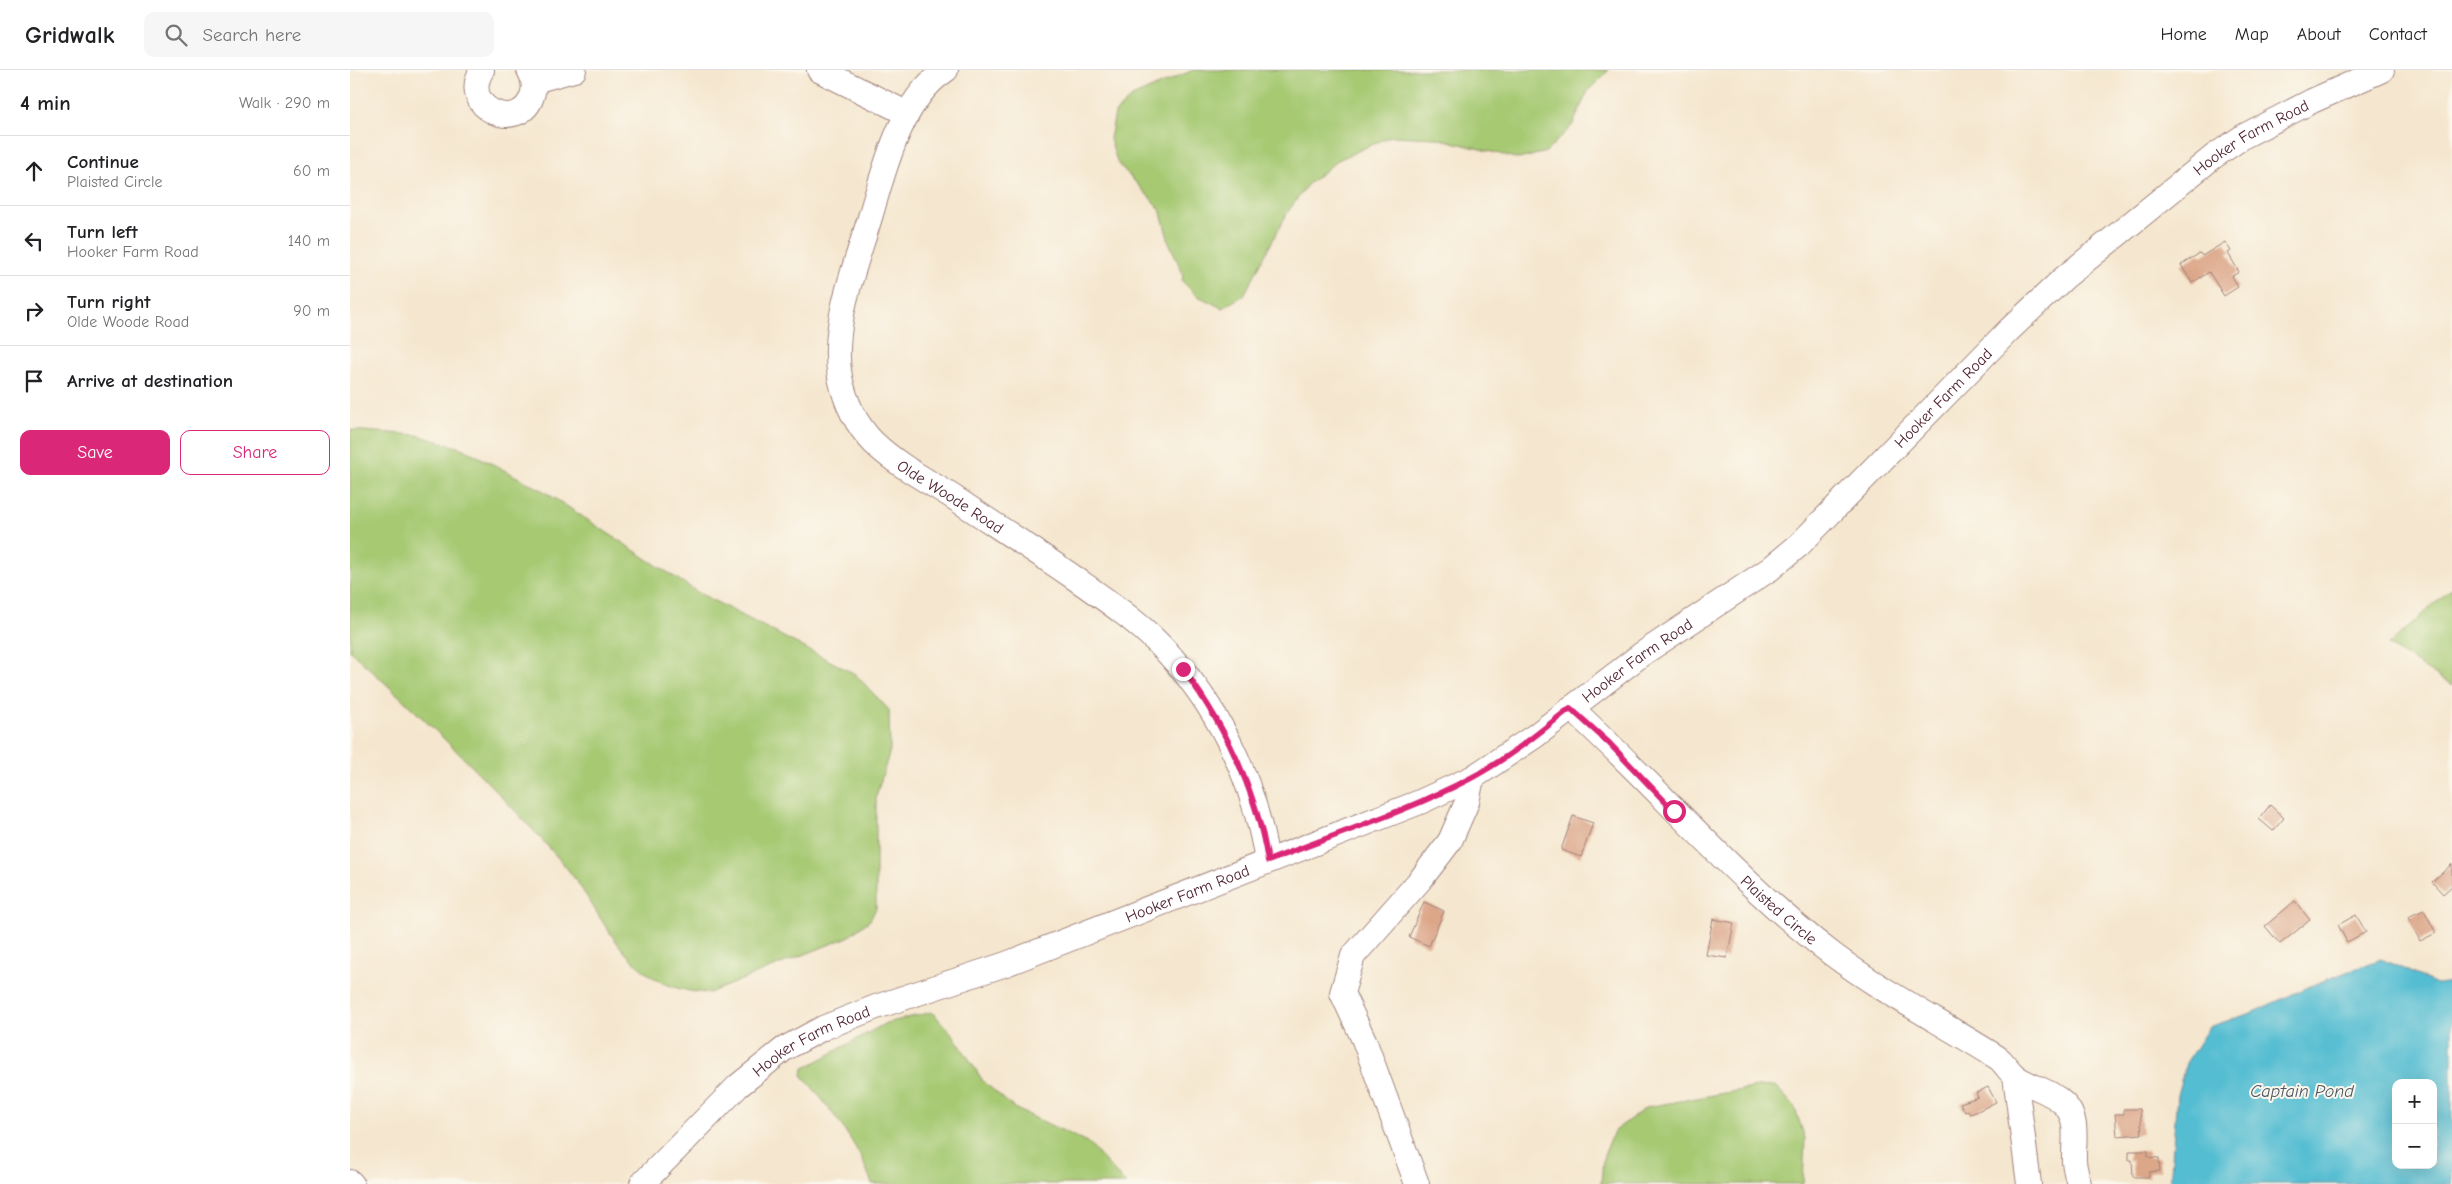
<!DOCTYPE html>
<meta charset="utf-8">
<style>
:root{--surface:#fff;--page:#f6f6f6;--text:#202124;--muted:#757577;--line:#e0e0e0;--accent:#db2777}
body{margin:0;font-family:"Comic Neue",sans-serif;background:var(--page);color:var(--text)}
.controls{position:absolute;right:15px;bottom:15px;display:grid;overflow:hidden;border-radius:10px;box-shadow:0 5px 20px #0002}
.controls button{width:45px;height:45px;display:grid;place-items:center;padding:0;border:0;border-bottom:1px solid var(--line);background:var(--surface);color:var(--text);font:25px sans-serif}
.stop{position:absolute;width:15px;height:15px;margin:-11px;border:4px solid #db2777;border-radius:50%;background:#fff}
.stop.end{background:#db2777;border-color:#fff;box-shadow:0 1px 5px #0008}
.list{margin:0;padding:0;list-style:none}
h2{display:flex;justify-content:space-between;align-items:center;height:65px;margin:0;padding:0 20px;font-size:21px}
h2 small{font-size:16px;font-weight:400;color:var(--muted)}
.list li{display:grid;grid-template-columns:32px 1fr auto;gap:15px;align-items:center;box-sizing:border-box;height:70px;padding:0 20px;border-top:1px solid var(--line)}
.list b{display:block;font-size:19px;white-space:nowrap}
.list p{margin:0;font-size:16px;white-space:nowrap;color:var(--muted)}
.list em{font-size:16px;font-style:normal;color:var(--muted)}
.actions{display:flex;gap:10px;padding:15px 20px}
.actions a{flex:1;padding:11px 0;border:1px solid var(--accent);border-radius:10px;text-align:center;font-size:18px;color:var(--accent)}
.actions .main{background:var(--accent);color:#fff}
.icon{flex:none;width:28px;height:28px;fill:none;stroke:currentColor;stroke-width:2;stroke-linecap:round;stroke-linejoin:round}
.map{position:relative;flex:none;width:2102px;height:1114px;overflow:hidden}
header{display:flex;align-items:center;gap:30px;box-sizing:border-box;height:70px;padding:0 25px;background:var(--surface);border-bottom:1px solid var(--line)}
header strong{font-size:24px}
nav{display:flex;gap:28px;margin-inline-start:auto;font-size:18px}
.search{width:350px;height:45px;background:var(--page);display:flex;align-items:center;gap:12px;box-sizing:border-box;padding:0 18px;border-radius:10px;color:var(--muted);font-size:19px}
main{display:flex}
aside{flex:1;background:var(--surface)}
.map>svg:first-child{display:block}
.green{fill:#a6c972;stroke:#78744e}
.water{fill:#55bdd2;stroke:#506e7e;fill-rule:evenodd}
.building{fill:#dca688}
.lines{fill:none;stroke-linecap:round;stroke-linejoin:round}
.minor-casing{stroke:#a0837d;stroke-width:26}
.minor{stroke:#fff;stroke-width:24}
.route{stroke:#db2777;stroke-width:6}
.labels{text-anchor:middle;stroke-width:4;stroke-linejoin:round;paint-order:stroke}
.street-label{font-size:16px;fill:#4a1f2b;stroke:#fbf7ec}
.water-label{font-size:18px;font-style:italic;fill:#4e5665;stroke:#fbf7ec}
</style>
<header>
<strong>Gridwalk</strong>
<div class="search"><svg class="icon" aria-label="search" viewBox="0 0 24 24"><circle cx="10" cy="10" r="6"/><path d="M15 15l6 6"/></svg>Search here</div>
<nav><a>Home</a><a>Map</a><a>About</a><a>Contact</a></nav>
</header>
<main>
<aside>
<h2>4 min<small>Walk · 290 m</small></h2>
<ul class="list">
<li><svg class="icon" aria-label="ahead" viewBox="0 0 24 24"><path d="M12 20V5M6 11l6-6 6 6"/></svg><div><b>Continue</b><p>Plaisted Circle</p></div><em>60 m</em></li>
<li><svg class="icon" aria-label="left" viewBox="0 0 24 24"><path d="M17 20v-9H6M10 6l-5 5 5 5"/></svg><div><b>Turn left</b><p>Hooker Farm Road</p></div><em>140 m</em></li>
<li><svg class="icon" aria-label="right" viewBox="0 0 24 24"><path d="M7 20v-9h11M14 6l5 5-5 5"/></svg><div><b>Turn right</b><p>Olde Woode Road</p></div><em>90 m</em></li>
<li><svg class="icon" aria-label="arrive" viewBox="0 0 24 24"><path d="M6 21V4h12l-3 4 3 4H6"/></svg><div><b>Arrive at destination</b></div></li>
</ul>
<div class="actions"><a class="main">Save</a><a>Share</a></div>
</aside>
<div class="map">
<svg width="2102" height="1114" viewBox="0 0 2102 1114">
<rect width="100%" height="100%" fill="#fbf7ec"/>
<filter id="ink" filterUnits="userSpaceOnUse"><feTurbulence type="fractalNoise" baseFrequency=".02" numOctaves="2"/><feDisplacementMap in="SourceGraphic" scale="10" xChannelSelector="R" yChannelSelector="G"/><feConvolveMatrix kernelMatrix="1 2 1 2 8 2 1 2 1" color-interpolation-filters="sRGB"/></filter>
<filter id="wash" filterUnits="userSpaceOnUse"><feTurbulence type="fractalNoise" baseFrequency=".0096" numOctaves="4" result="noise"/><feDisplacementMap in="SourceGraphic" scale="20" xChannelSelector="R" yChannelSelector="G"/><feGaussianBlur stdDeviation="1.12" result="paint"/><feColorMatrix in="noise" values="0 0 0 0 0 0 0 0 0 0 0 0 0 0 0 0 0 1.4 0 .05"/><feComposite in="paint" operator="in"/></filter>
<g filter="url(#wash)">
<rect width="100%" height="100%" fill="#f5e7cf"/>
<path class="green" d="M843,0H1259L1238,21L1222,56L1196,82L1169,89L1087,68L1041,66L988,90L957,115L937,143L894,225L872,238L846,225L832,211L833,204L819,172L810,139L767,92L760,69L765,43L782,27Z
M0,360L67,365L114,379L192,420L349,523L505,604L539,640L540,680L526,727V838L520,850L498,867L359,923C339,922 319,918 301,906C259,877 243,827 210,790C145,716 73,647 0,581Z
M2102,518V616L2038,575Z
M582,942L604,966L633,1011L664,1038L737,1072L776,1114H522C509,1074 479,1037 452,1005L453,999L536,953Z
M1425,1016L1444,1036L1455,1068L1453,1114H1251L1253,1088L1264,1061L1297,1037L1408,1017Z"/>
<path class="water" d="M2031,889L2087,914L2102,912V1114H1820L1827,1025L1836,993L1859,957L1901,943L1965,914ZM2046,1013H2083V1095H2046Z"/>
<g id="blocks">
<path class="building" d="M1875,172L1881,181L1878,183L1889,202L1882,206L1888,217L1874,226L1859,202L1842,213L1831,195L1850,183L1852,186Z
M1920,735L1934,748L1923,761L1909,749Z
M1223,746L1243,753L1231,787L1211,780Z
M2102,794V816L2093,824L2082,812Z
M1945,831L1960,850L1930,874L1915,856Z
M1074,832L1094,841L1079,876L1059,867Z
M2074,840L2086,863L2070,871L2058,847Z
M2006,845L2016,862L1997,872L1988,855Z
M1363,849L1384,853L1377,888L1356,885Z
M1638,1017L1646,1032L1626,1042L1620,1044L1618,1041L1615,1042L1610,1033L1628,1027L1626,1023Z
M1774,1039H1790L1792,1064L1767,1066L1765,1044H1774Z
M1779,1081H1798V1087L1809,1088L1810,1101L1799,1102V1107H1783L1782,1090H1779Z"/>
</g>
</g>
<g filter="url(#ink)">
<use href="#blocks" fill-opacity="0" stroke="#a0837d" stroke-width="1"/>
<g class="lines">
<defs>
<g id="minor">
<path d="M132,0C108,39 170,64 182,26C185,17 184,8 179,0"/>
<path d="M469,0L556,43"/>
<path id="s1" d="M596,0C552,28 535,96 521,144C507,192 480,256 490,307C495,331 506,355 524,373C547,395 576,410 603,427C645,455 687,482 729,511C756,530 785,550 808,573C867,632 904,709 917,791"/>
<path d="M184,11L224,0"/>
<path id="s2" d="M1221,638C1309,718 1386,811 1482,884C1534,923 1593,953 1648,988C1655,993 1659,1002 1666,1007C1682,1018 1700,1020 1714,1034C1730,1050 1723,1072 1724,1092C1725,1099 1727,1107 1729,1114"/>
<path d="M1665,1006L1679,1114"/>
<path d="M0,1112L2,1114"/>
<path id="s3" d="M292,1114L388,1016L434,979L473,958L526,937L656,894L1070,732L1122,708L1185,666L1292,584L1420,499L1449,475L1658,261L1714,208L1804,135L1863,87L1894,66L1962,31L2032,0"/>
<path d="M1067,1114L1014,970L992,923L1003,886L1071,809L1100,771L1117,732L1122,708"/>
</g>
</defs>
<use href="#minor" class="minor-casing"/>
<use href="#minor" class="minor"/>
</g>
</g>
<g class="lines" filter="url(#ink)">
<path class="route" d="M833,599C876,657 906,719 918,791C986,764 1056,742 1121,708C1157,689 1189,663 1220,638L1259,673L1324,741"/>
</g>
<g class="labels">
<g class="street-label">
<text dy="6" stroke="none"><textPath href="#s3" startOffset="1949">Hooker Farm Road</textPath></text>
<text dy="6" stroke="none"><textPath href="#s3" startOffset="1544">Hooker Farm Road</textPath></text>
<text dy="6" stroke="none"><textPath href="#s1" startOffset="502">Olde Woode Road</textPath></text>
<text dy="6" stroke="none"><textPath href="#s3" startOffset="1139">Hooker Farm Road</textPath></text>
<text dy="6" stroke="none"><textPath href="#s3" startOffset="629">Hooker Farm Road</textPath></text>
<text dy="6" stroke="none"><textPath href="#s2" startOffset="290">Plaisted Circle</textPath></text>
<text dy="6" stroke="none"><textPath href="#s3" startOffset="224">Hooker Farm Road</textPath></text>
</g>
<g class="water-label">
<text x="1952" y="1027">Captain Pond</text>
</g>
</g>
</svg>
<div class="controls">
<button>+</button>
<button>−</button>
</div>
<div class="stop" style="left:1324px;top:741px"></div>
<div class="stop end" style="left:833px;top:599px"></div>
</div>
</main>
